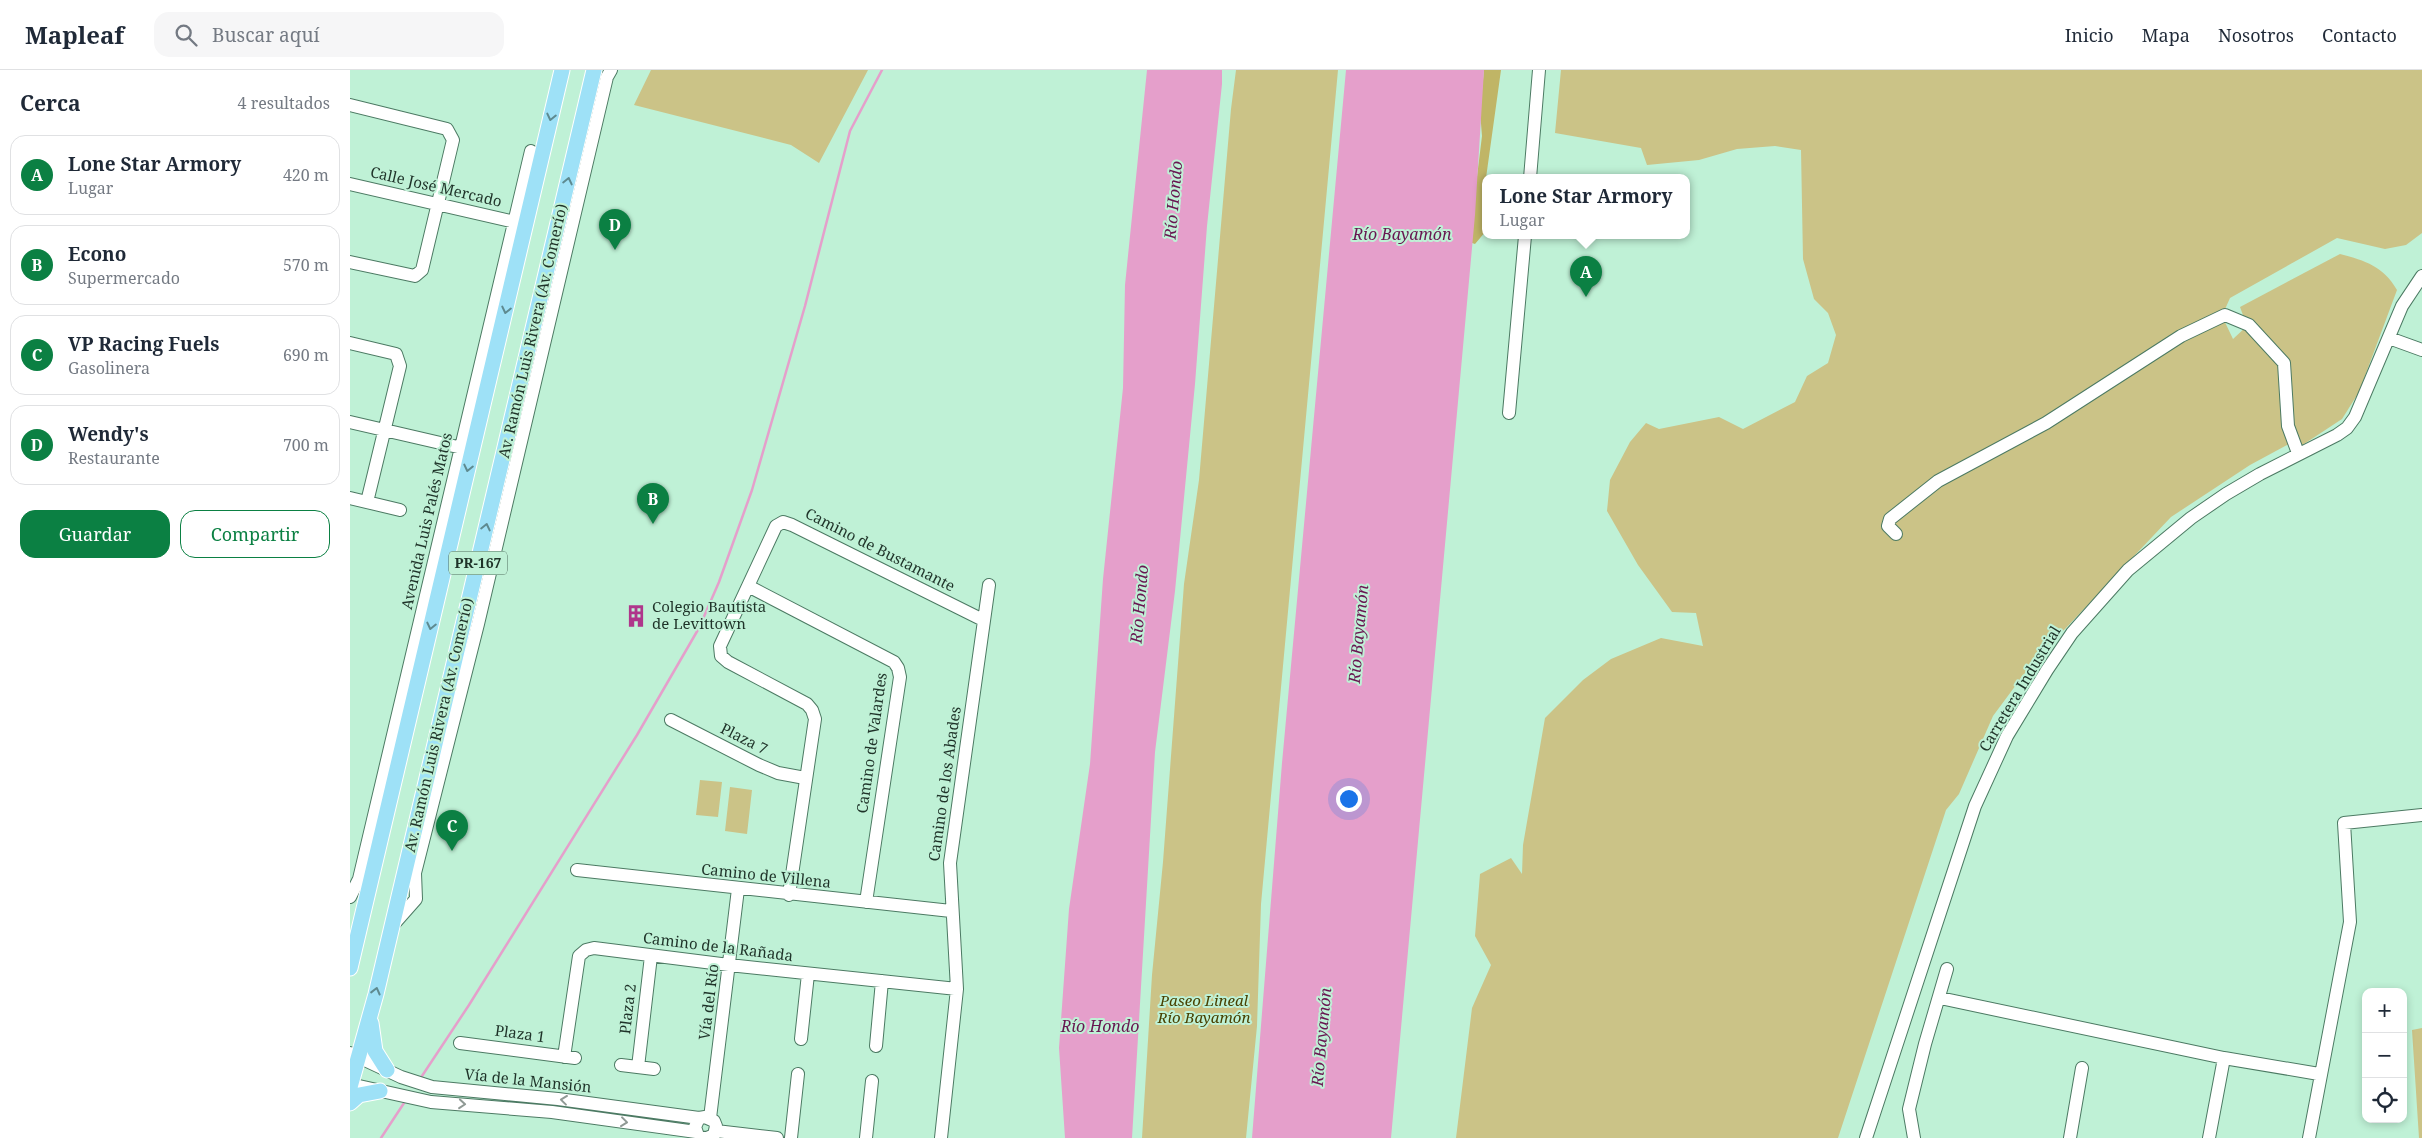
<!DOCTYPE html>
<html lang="es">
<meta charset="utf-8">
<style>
:root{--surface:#fff;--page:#f6f6f7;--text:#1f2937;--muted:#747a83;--line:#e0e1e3;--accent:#0b8043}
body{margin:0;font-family:"Noto Serif",serif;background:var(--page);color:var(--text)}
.controls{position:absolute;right:15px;bottom:15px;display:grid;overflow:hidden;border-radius:10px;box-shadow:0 2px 8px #0003}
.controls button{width:45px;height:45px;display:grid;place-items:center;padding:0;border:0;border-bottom:1px solid var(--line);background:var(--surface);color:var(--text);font:25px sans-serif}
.you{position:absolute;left:998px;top:728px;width:18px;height:18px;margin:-12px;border:4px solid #fff;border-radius:50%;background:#1a73e8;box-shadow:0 0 0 8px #1a73e833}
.badge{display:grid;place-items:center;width:32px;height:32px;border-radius:50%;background:var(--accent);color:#fff;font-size:16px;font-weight:700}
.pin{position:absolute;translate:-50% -41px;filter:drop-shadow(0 1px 2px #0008)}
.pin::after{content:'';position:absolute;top:26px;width:18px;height:15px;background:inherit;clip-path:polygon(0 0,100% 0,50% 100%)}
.popup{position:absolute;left:1132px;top:104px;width:208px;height:65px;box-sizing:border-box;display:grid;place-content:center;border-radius:10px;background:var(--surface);filter:drop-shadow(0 1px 4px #0005);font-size:16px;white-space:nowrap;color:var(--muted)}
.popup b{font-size:19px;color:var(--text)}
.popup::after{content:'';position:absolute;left:50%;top:100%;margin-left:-10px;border:10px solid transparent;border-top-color:var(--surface)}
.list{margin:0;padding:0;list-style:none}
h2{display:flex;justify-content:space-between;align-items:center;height:65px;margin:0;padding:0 20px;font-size:21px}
h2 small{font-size:16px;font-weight:400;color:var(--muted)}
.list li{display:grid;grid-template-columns:32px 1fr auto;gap:15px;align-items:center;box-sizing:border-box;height:80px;margin:0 10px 10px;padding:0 10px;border:1px solid var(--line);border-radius:15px}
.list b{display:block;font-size:19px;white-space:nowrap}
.list p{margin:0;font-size:16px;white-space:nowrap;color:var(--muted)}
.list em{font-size:16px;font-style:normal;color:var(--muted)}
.actions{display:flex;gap:10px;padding:15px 20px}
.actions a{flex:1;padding:11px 0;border:1px solid var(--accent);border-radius:15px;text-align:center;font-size:18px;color:var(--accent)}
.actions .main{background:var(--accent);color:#fff}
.icon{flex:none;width:28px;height:28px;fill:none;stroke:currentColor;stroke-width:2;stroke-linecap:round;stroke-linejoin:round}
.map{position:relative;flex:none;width:2072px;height:1068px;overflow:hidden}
header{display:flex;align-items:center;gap:30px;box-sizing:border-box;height:70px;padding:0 25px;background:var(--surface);border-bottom:1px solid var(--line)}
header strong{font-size:24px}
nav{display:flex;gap:28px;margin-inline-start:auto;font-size:18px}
.search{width:350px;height:45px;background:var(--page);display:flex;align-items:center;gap:12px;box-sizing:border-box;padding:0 18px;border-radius:15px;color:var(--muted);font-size:19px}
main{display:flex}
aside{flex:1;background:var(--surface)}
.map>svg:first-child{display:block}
.green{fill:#cbc387}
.forest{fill:#c0b566}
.water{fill:#e59fcb}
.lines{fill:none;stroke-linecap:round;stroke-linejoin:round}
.stream{stroke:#e59fcb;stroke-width:2.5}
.minor-casing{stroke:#4c7a63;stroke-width:14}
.major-casing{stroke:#fff;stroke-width:17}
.minor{stroke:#fff;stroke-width:12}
.major{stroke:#9ee1f7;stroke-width:15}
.oneway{stroke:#5e8a90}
.oneway2{stroke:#8f9994}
.labels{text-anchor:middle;stroke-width:4;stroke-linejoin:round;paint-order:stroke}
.shield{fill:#bff1d6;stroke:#4f6c5d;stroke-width:1}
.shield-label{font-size:14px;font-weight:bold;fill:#1f3329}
.street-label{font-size:15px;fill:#1f3329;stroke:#bff1d6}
.poi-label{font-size:15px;fill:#1f3329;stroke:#bff1d6;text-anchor:start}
.park-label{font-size:15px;font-style:italic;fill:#484000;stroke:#bff1d6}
.water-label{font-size:16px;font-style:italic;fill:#681651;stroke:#bff1d6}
</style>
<header>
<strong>Mapleaf</strong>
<div class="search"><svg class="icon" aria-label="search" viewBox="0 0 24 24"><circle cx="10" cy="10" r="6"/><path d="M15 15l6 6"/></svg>Buscar aquí</div>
<nav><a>Inicio</a><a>Mapa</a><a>Nosotros</a><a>Contacto</a></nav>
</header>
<main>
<aside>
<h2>Cerca<small>4 resultados</small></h2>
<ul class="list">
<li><span class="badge">A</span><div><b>Lone Star Armory</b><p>Lugar</p></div><em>420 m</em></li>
<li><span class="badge">B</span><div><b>Econo</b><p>Supermercado</p></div><em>570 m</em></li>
<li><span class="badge">C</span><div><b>VP Racing Fuels</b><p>Gasolinera</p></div><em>690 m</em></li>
<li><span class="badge">D</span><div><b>Wendy's</b><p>Restaurante</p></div><em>700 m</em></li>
</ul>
<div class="actions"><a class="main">Guardar</a><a>Compartir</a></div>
</aside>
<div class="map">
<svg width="2072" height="1068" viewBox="0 0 2072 1068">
<rect width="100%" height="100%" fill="#bff1d6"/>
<path class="green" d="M301,0H518L469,93L441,75L284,35Z
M886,0H988L911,834L907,956L896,1068H792L802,905L813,792L834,514L849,410L881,39Z
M1211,0H2072V163L2056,175L2035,179L1987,168L1880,228L1872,246L1883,269L1897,256L1890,237L1990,184C2016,191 2033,196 2047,220L2009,322L1992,349L1951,376L1937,375L1900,395L1821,447L1715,559L1692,580L1643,646L1609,724L1596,740L1488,1068H1106L1122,938L1141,895L1125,866L1130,804L1161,788L1172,804L1173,775L1195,648L1233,610L1261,589L1311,568L1353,576L1346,543L1322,542L1288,495L1257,441L1260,410L1280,372L1296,353L1309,359L1369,347L1393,359L1445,332L1457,306L1478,293L1486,265L1478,243L1464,229L1453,189L1451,80L1425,76L1387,79L1349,90L1297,95L1291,78L1205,63Z
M350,710L372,712L368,747L346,745Z
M380,717L402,720L397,764L375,761Z
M2072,958V1068H2069L2062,960Z"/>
<path class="forest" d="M1134,0H1151L1136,108V161L1125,174L1119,172L1132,66L1130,41Z"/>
<path class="water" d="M797,0H872V14L857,156L845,314L825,521L805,682L782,1068H715L709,978L719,839L740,694L753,509L773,318L775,215Z
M996,0H1134L1125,145L1041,1068H902L932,693Z"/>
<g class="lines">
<path class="stream" d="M70,1009L119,935L287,665L349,558L369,512L402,420L455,236L500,61L532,0
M31,1068L56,1030"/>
<defs>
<path id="minor" d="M0,35L97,59L103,70L72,200L65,206L0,192
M1180,108L1189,0
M0,114L165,152
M2039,268L2072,280
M0,273L46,284L50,296L17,432
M1159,343L1175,166
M0,352L112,378
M0,428L50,440
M1546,464L1538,456L1540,449L1588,411L1696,353L1831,266L1875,245L1899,255L1934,293L1938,356L1948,383
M398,516L544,592L548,598L550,607L516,832
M321,650L409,695L428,703L455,708
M227,800L601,841
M439,825L465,649L462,640L457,634L378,592L371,586L370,576L426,456L433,452L442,455L633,550
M0,827L9,809L181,81
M43,855L66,829L65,803L128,554L257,7L261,0
M1590,928L1874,988L1969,1004
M451,969L458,904
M110,973L225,988
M526,976L532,911
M0,983L51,1007L82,1017L208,1029L349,1048
M214,987L229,886L236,880L244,878L379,895L607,919
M271,995L304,999
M288,997L301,886
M0,1014L81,1032L202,1042L346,1062
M360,1048L388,819
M366,1061L427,1068
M355,1068L348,1066L345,1057L349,1048L355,1047L364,1051L366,1056L364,1065L357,1068
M441,1068L448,1004
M516,1068L522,1011
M591,1068L607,919L600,793L639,515
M1516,1068L1625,736L1657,666L1697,600L1722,563L1778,500L1841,448L1876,424L1910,404L1987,365L1997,358L2005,347L2052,236L2072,206
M1564,1068L1559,1039L1575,974L1597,899
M1720,1068L1732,998
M1859,1068L1874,988
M1959,1068L2000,852L1994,753L2072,745"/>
<path id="major" d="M0,898L212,0
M21,953L25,981L37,1000
M0,1017L26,924L244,0
M0,1033L9,1025L30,1021"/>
</defs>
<use href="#minor" class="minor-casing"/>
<use href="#major" class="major-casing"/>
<use href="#minor" class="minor"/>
<use href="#major" class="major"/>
</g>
<defs><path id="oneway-chevron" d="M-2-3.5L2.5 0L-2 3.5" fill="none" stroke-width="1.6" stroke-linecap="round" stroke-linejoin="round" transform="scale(1.25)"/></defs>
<g class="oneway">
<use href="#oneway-chevron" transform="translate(201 47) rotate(103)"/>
<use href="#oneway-chevron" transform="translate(218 111) rotate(-77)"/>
<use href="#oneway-chevron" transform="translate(156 240) rotate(103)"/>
<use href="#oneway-chevron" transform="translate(118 398) rotate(103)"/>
<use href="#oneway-chevron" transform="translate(136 457) rotate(-77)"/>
<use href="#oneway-chevron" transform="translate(81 556) rotate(103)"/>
<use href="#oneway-chevron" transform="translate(26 921) rotate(-76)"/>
</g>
<g class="oneway2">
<use href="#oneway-chevron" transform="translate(214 1030) rotate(-173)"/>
<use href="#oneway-chevron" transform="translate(112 1034) rotate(5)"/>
<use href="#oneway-chevron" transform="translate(274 1052) rotate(7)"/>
</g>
<defs>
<symbol id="building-bare" viewBox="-9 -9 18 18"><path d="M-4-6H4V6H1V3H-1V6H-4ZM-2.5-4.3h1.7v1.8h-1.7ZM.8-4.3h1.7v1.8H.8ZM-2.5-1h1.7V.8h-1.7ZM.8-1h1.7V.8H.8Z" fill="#af368b" stroke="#bff1d6" stroke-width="2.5" paint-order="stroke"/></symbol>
</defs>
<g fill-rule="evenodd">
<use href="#building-bare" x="270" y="530" width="32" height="32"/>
</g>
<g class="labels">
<rect class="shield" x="99" y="481.5" width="58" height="23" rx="4"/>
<g class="shield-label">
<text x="128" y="498">PR-167</text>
</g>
<g class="street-label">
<text transform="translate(86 117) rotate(13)" y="5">Calle José Mercado</text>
<text transform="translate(183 261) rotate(-77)" y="5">Av. Ramón Luis Rivera (Av. Comerío)</text>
<text transform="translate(77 451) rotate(-77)" y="5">Avenida Luis Palés Matos</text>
<text transform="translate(530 480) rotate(27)" y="5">Camino de Bustamante</text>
<text transform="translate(1670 619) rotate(-59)" y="5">Carretera Industrial</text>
<text transform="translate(89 655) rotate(-77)" y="5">Av. Ramón Luis Rivera (Av. Comerío)</text>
<text transform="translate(394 669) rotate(27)" y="5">Plaza 7</text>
<text transform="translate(522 673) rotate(-82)" y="5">Camino de Valardes</text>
<text transform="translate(595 714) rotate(-82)" y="5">Camino de los Abades</text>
<text transform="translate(416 806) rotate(6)" y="5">Camino de Villena</text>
<text transform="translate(368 877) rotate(7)" y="5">Camino de la Rañada</text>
<text transform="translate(359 932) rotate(-83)" y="5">Vía del Río</text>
<text transform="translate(278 939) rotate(-83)" y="5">Plaza 2</text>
<text transform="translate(170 964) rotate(8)" y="5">Plaza 1</text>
<text transform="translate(178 1011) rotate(6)" y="5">Vía de la Mansión</text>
</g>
<g class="poi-label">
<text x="302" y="542">Colegio Bautista<tspan x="302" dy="17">de Levittown</tspan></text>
</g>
<g class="park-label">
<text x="854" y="936">Paseo Lineal<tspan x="854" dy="17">Río Bayamón</tspan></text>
</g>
<g class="water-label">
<text transform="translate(823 130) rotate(-85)" y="6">Río Hondo</text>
<text x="1052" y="170">Río Bayamón</text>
<text transform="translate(789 534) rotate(-85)" y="6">Río Hondo</text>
<text transform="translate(1008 564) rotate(-85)" y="6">Río Bayamón</text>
<text x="750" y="962">Río Hondo</text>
<text transform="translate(971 967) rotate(-85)" y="6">Río Bayamón</text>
</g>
</g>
</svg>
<div class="controls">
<button>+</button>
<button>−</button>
<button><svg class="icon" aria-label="locate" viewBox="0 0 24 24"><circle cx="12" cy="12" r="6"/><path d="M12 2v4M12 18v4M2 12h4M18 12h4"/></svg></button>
</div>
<div class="you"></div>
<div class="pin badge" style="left:1236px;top:227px">A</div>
<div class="popup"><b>Lone Star Armory</b>Lugar</div>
<div class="pin badge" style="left:303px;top:454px">B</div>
<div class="pin badge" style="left:102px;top:781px">C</div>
<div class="pin badge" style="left:265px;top:180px">D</div>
</div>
</main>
